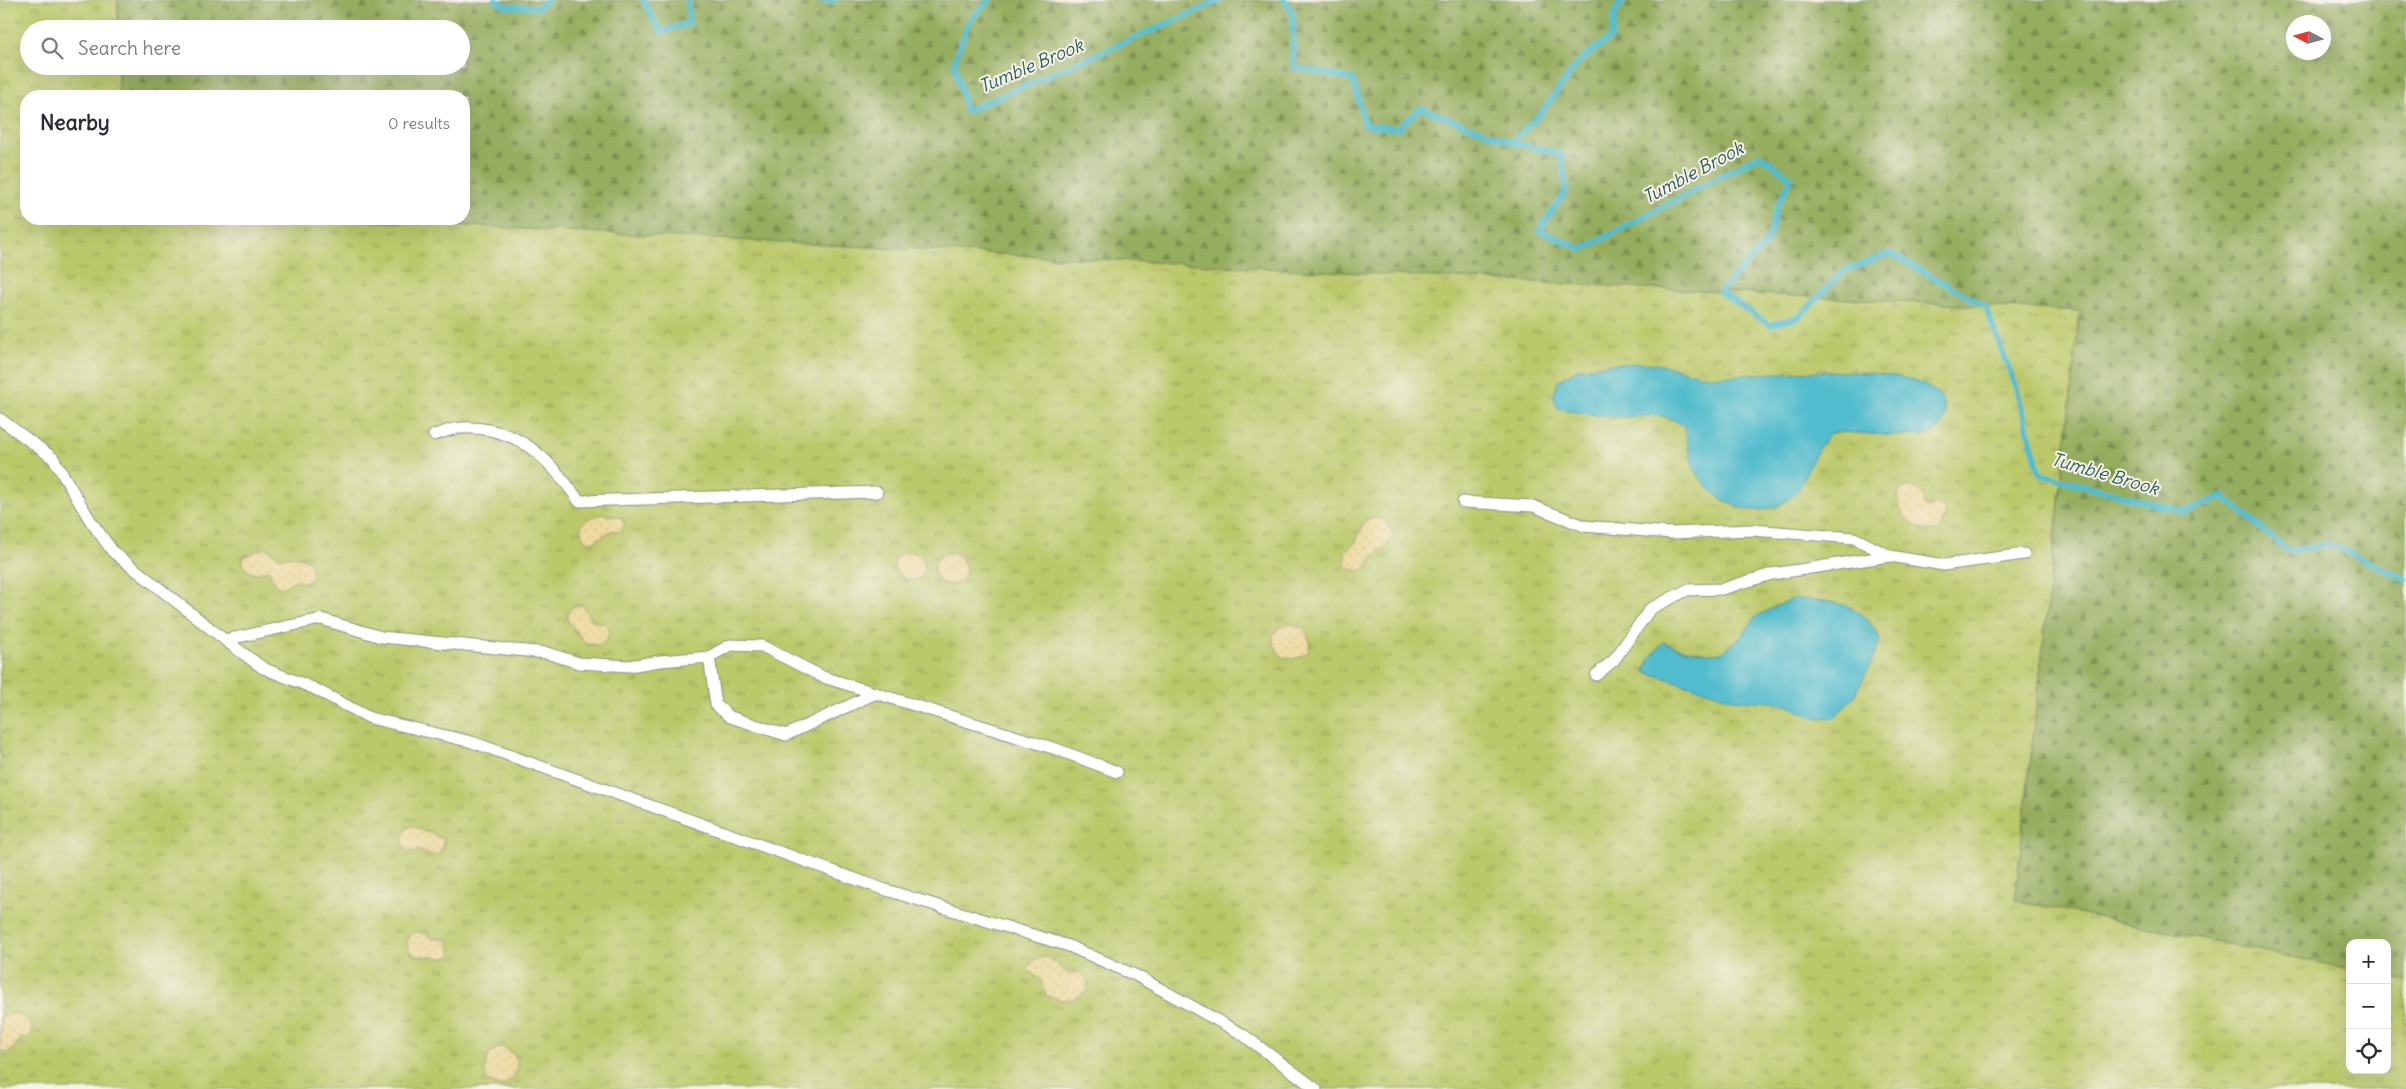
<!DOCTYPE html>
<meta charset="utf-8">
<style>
:root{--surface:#fff;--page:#f7f7f7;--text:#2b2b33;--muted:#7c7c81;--line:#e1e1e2}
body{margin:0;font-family:Delius,sans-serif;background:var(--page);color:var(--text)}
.controls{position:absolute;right:15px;bottom:15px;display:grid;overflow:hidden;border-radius:10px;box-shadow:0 5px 20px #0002}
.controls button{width:45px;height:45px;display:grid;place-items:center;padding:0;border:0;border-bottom:1px solid var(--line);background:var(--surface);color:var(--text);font:25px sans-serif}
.compass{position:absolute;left:2286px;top:15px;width:45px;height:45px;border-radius:50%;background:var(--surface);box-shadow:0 5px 20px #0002;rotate:276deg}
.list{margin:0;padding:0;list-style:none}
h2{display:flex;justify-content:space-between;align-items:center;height:65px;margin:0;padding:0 20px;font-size:21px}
h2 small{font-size:16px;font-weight:400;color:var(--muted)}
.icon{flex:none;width:28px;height:28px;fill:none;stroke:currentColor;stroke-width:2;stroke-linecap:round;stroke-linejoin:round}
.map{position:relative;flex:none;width:2406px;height:1089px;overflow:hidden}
.search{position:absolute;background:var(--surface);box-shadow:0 5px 20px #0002;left:20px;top:20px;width:450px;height:55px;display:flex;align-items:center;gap:12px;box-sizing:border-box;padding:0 18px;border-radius:28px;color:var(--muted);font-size:19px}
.panel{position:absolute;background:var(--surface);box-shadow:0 5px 20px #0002;left:20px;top:90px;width:450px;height:135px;border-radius:20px}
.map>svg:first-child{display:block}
.grass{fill:url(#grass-tufts);stroke:#6e8350}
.forest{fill:url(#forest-firs);stroke:#5a754a;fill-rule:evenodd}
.sand{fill:url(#sand-dots);stroke:#868c69}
.water{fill:#51bccd;stroke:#387c80}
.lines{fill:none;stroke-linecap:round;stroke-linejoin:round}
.stream{stroke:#51bccd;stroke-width:6}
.lane-casing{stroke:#8a9284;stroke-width:13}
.lane{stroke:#fff;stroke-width:11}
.labels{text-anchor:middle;stroke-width:4;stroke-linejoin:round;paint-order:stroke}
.water-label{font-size:18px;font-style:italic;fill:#2c5d5a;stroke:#f7f3e8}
</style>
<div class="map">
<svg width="2406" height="1089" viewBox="0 0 2406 1089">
<defs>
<pattern id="grass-tufts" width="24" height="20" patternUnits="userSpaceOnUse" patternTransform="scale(1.25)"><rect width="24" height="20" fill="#bcc96b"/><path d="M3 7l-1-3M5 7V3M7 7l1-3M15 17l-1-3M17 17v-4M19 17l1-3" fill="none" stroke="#98a459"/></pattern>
<pattern id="forest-firs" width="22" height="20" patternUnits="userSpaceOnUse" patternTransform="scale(1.25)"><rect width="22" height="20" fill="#95ad5f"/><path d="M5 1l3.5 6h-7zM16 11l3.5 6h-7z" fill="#798e4f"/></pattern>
<pattern id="sand-dots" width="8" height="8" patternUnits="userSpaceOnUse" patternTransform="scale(1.25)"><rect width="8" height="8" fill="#eeda9e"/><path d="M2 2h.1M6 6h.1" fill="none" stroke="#ccbc89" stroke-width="1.8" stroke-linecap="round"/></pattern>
</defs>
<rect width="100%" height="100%" fill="#f7f3e8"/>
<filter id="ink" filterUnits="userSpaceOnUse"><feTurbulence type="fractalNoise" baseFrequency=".02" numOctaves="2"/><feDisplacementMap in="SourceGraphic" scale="10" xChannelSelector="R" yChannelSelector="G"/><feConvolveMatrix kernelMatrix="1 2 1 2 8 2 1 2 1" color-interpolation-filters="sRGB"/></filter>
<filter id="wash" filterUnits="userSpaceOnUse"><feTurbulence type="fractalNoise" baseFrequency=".0096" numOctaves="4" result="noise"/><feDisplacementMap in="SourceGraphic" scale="20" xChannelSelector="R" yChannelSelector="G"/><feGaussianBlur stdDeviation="1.12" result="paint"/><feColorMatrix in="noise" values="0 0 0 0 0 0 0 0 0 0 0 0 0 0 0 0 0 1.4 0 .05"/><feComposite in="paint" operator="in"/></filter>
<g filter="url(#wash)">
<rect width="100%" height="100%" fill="#f6e7d3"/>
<path class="grass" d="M0,0H118V29H29V66H118V96H26V219H339L2080,311L2015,900L2350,969V1070H2387V977L2406,980V1089H0Z"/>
<path class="forest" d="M118,0H2406V980L2387,977V943H2350V969L2015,900L2080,311L339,219H464V96H118V66H461V29H118ZM2294,22H2324V52H2294Z"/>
<path class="sand" d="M1910,486C1922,491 1924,494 1924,506L1929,508L1936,504L1943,507L1946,513L1939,531C1915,532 1894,515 1899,490Z
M602,514L620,517L625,524L619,532L612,530L595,541L587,542C572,528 586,517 602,514Z
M1372,518L1384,519L1394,534C1389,545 1382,547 1374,556C1369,562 1368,566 1360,571L1350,569L1345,562V552L1356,542L1364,522Z
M265,548L281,558C294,555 301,555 311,564L312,576L309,581L303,583L295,580L282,588L277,586L268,570L253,574L245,569L242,562L245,556Z
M906,552L921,554C926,566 927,571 917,581L903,578L894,568L895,557Z
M934 569a16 16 0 1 1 32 0a16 16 0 1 1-32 0Z
M582,605C590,616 588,623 604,623L610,629L607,640L598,645L586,644L567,619C568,609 572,605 582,605Z
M1289,624L1304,628L1310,641L1309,651C1299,660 1293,659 1281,657L1273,643V635L1279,628Z
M413,826L444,839L440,853L433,856L423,851H406C401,842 402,837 407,828Z
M416,932L426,934L433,939H446L451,947V956C441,960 437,956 428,956C414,957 405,954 408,937Z
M1045,957L1054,961L1068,974L1080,972L1087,980V990C1075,1002 1061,1002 1046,995L1041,980L1027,970L1034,960Z
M15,1013C27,1017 36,1025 29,1038L22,1037L13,1049L6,1053L0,1051V1018Z
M502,1047C524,1056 521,1077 501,1086L487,1081C482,1069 486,1060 493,1050Z"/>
<path class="water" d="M1610,364C1625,364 1641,362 1656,364C1674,366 1692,375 1711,376C1753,377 1933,353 1944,406C1945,411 1946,415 1944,420C1941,426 1938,431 1932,433C1904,441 1861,430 1830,433C1819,446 1812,460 1805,475C1802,481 1800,488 1796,492C1762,529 1709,504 1692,463C1688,452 1687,437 1684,426C1660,410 1650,417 1624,417C1602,417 1579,413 1558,408L1553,397L1558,381L1577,369Z
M1793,598C1833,602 1860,599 1880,639L1870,666L1853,698L1834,718L1812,717L1789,706L1773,702L1735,700L1645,672L1650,658L1663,642L1686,650L1719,654L1741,637L1755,617Z"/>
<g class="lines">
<path class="stream" d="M495,0L506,6L539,7L547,0
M643,0L660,31L689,23L688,0
M818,0H834
M989,0L969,21L954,62L966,111L1221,0
M1284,0L1293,13V67L1353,79L1365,125L1398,128L1420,108L1512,142L1561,154L1566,191L1539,230L1582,249L1760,155L1791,178L1777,207L1768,240L1720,292L1770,325L1799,317L1843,271L1890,253L1985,306L2016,387L2040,474L2185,512L2223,496L2288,551L2330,544L2406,579
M1512,142L1541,113L1579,61L1611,37L1616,9L1624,0"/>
</g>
</g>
<g filter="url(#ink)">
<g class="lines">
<defs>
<path id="lane" d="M0,419L53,458L90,520L113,552L225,640L321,619L381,637L547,653L579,663L629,666L660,661L709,657
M434,435C442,433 452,428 460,428C517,425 549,458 579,501L877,492
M1463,502L1533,506L1584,526L1671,533L1753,530L1854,538L1890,556
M225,640L263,668L313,688L370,718L472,742L883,889L1069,946L1137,976L1242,1034L1316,1089
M1596,675L1614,660L1650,609L1687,590L1722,589L1772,574L1890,556L1944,565L2024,554
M876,693L786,735L730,717L716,705L709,657L730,645L762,646L823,677L1056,749L1117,772"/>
</defs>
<use href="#lane" class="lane-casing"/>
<use href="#lane" class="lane"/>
</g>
</g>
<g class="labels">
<g class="water-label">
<text transform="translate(1031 66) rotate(-23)" y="6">Tumble Brook</text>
<text transform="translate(1693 173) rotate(-28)" y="6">Tumble Brook</text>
<text transform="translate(2105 474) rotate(16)" y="6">Tumble Brook</text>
</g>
</g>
</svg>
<div class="controls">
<button>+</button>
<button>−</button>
<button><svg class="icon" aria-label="locate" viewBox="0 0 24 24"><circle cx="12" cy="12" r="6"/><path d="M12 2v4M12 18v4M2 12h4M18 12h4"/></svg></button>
</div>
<svg class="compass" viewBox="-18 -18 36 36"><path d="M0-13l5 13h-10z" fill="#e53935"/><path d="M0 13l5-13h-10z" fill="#7c7c81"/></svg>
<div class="search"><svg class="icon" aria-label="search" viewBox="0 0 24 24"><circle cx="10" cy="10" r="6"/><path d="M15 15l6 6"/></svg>Search here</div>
<section class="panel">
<h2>Nearby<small>0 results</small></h2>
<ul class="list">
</ul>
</section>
</div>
